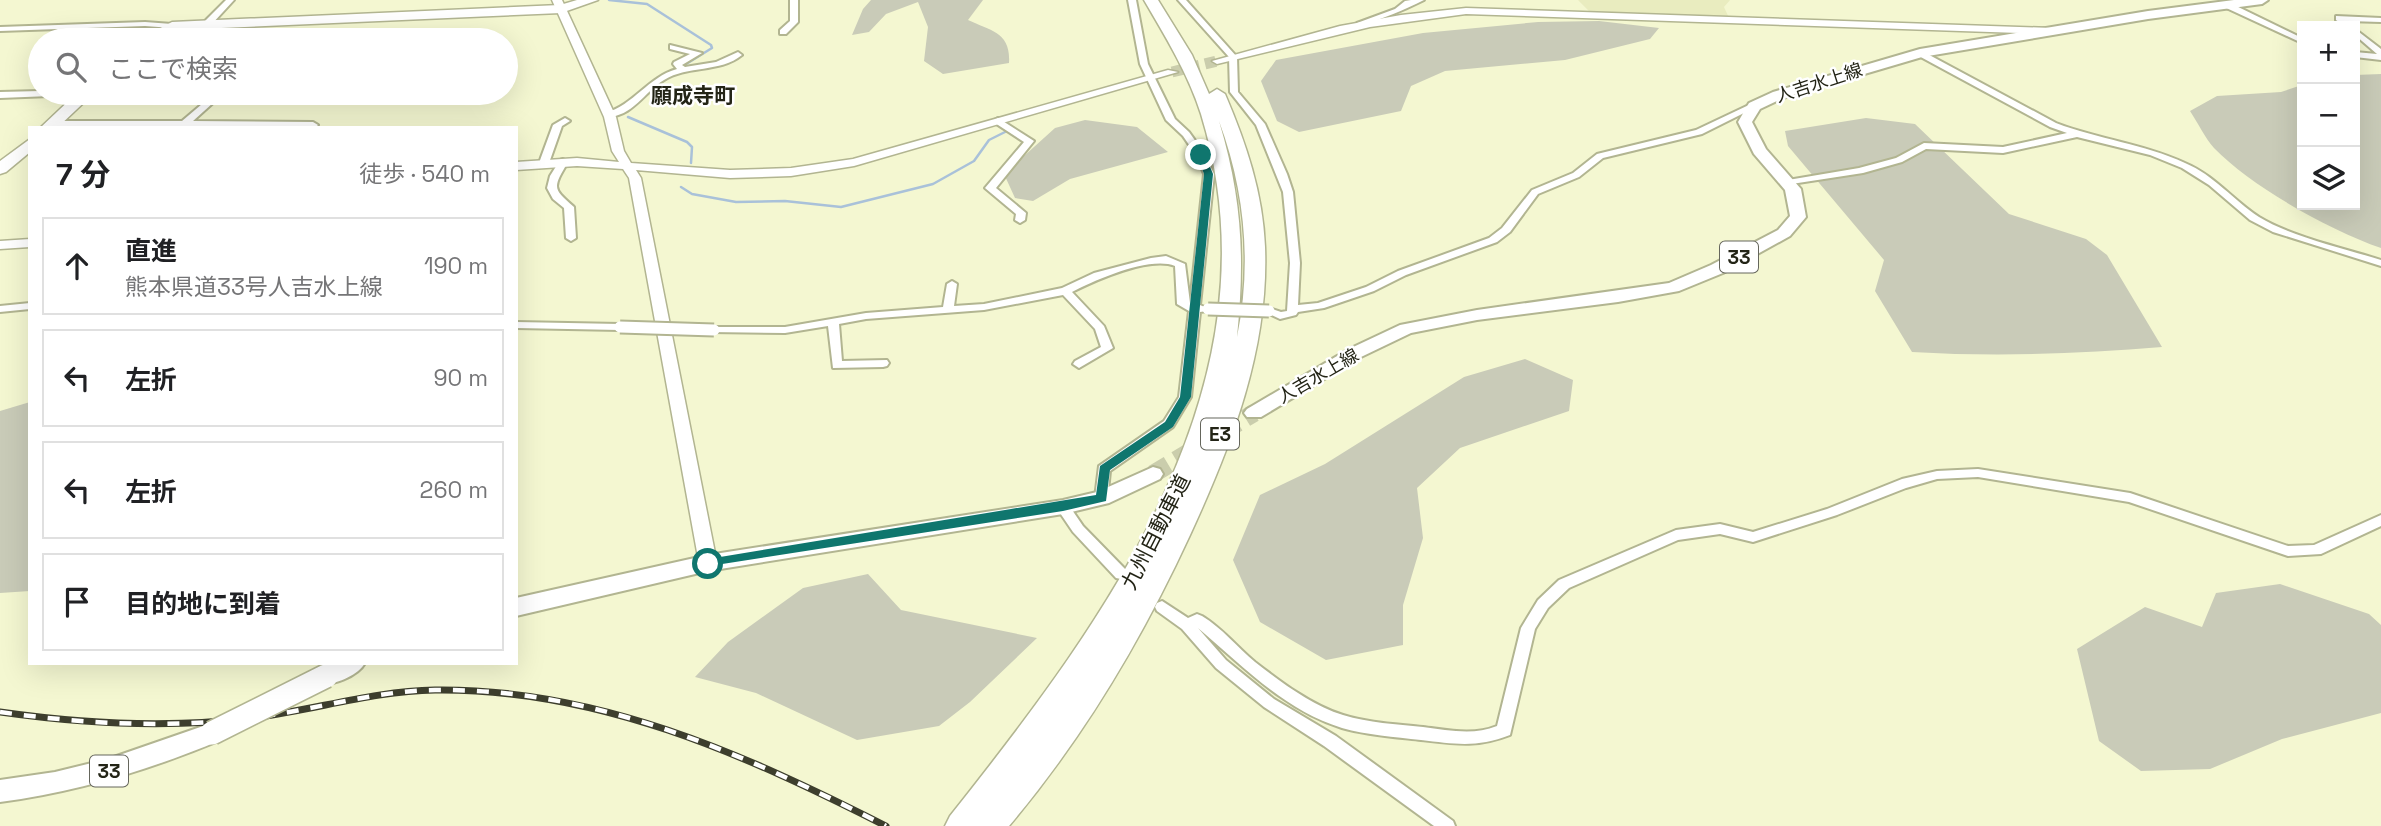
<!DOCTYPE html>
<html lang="ja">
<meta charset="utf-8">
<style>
:root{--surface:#fff;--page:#f2f2f2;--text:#202124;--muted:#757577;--line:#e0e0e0}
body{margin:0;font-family:"Space Grotesk","Noto Sans JP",sans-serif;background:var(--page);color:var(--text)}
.controls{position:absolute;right:21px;top:21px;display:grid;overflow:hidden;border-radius:0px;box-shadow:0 7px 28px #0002}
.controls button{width:63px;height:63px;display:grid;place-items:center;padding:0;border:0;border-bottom:2px solid var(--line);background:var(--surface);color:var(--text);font:35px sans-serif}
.stop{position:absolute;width:21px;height:21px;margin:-16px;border:5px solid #0f766e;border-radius:50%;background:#fff}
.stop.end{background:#0f766e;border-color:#fff;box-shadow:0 2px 7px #0008}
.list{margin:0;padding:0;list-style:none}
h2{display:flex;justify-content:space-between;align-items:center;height:91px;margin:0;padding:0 28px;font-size:30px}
h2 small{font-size:23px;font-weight:400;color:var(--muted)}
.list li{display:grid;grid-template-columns:46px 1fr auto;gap:21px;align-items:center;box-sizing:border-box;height:98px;margin:0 14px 14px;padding:0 14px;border:2px solid var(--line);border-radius:0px}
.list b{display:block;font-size:26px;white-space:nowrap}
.list p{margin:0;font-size:23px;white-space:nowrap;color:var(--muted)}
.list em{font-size:23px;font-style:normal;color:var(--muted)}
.icon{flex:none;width:38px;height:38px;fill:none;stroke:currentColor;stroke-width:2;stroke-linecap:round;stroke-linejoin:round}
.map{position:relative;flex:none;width:2381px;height:826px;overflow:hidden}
.search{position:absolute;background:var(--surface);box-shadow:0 7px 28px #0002;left:28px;top:28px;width:490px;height:77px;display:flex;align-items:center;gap:18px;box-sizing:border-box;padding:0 24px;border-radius:38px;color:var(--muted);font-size:26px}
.panel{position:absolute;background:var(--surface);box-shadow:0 7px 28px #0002;left:28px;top:126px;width:490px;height:539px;border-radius:0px}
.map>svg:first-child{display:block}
.built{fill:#e9ecbf}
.green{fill:#c9cbb8}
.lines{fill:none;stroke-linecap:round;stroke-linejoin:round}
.stream{stroke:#a9c1d9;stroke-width:2.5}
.tertiary-tunnel{stroke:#cacdac;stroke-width:11;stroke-dasharray:11 6;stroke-linecap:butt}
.primary-tunnel{stroke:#cacdac;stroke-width:18;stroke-dasharray:18 9;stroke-linecap:butt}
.minor-casing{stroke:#b2b591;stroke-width:4}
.tertiary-casing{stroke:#b2b591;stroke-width:3}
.primary-casing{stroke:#b2b591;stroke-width:4}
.trunk-casing{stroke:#b2b591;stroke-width:3}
.motorway-casing{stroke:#b2b591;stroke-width:3}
.minor{fill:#fff;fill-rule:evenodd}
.tertiary{fill:#fff;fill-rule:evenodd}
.primary{fill:#fff;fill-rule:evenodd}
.trunk{fill:#fff;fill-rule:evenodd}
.motorway{fill:#fff;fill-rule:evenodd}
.rail-casing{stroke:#3d3e2d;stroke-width:7}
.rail{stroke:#fff;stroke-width:4.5;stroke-dasharray:12;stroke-linecap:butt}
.minor-bridge-casing{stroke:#b2b591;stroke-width:15;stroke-linecap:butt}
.primary-bridge-casing{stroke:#b2b591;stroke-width:26;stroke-linecap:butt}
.minor-bridge{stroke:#fff;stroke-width:11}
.primary-bridge{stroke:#fff;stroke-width:23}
.route{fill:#0f766e}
.labels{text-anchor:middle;stroke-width:5;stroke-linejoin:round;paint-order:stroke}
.far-street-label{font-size:18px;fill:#232416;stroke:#fff}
.shield{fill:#fff;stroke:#65665c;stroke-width:2}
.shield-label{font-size:19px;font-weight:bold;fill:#232416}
.far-quarter-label{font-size:21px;font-weight:bold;fill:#232416;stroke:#fff}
.street-label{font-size:21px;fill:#232416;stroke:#fff}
</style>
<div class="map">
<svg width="2381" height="826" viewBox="0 0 2381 826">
<rect width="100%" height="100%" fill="#f4f7d1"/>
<path class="built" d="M1578,0H1730L1724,7L1729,18L1590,12Z"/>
<path class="green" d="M871,0H983L968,20C991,31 1011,32 1009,63L943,74L924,61L928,27L918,2L886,14L869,32L852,35L863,9Z
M1599,21L1659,28L1650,39L1565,60L1445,71L1411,86L1401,111L1299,132L1277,121L1261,81L1276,60L1423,33L1538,22Z
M2381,74V248C2329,230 2252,187 2214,148C2205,138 2198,123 2190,111L2217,96L2281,92L2302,85V205H2355V75Z
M1866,118L1915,124L2009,214L2086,239L2107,255L2162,347C2078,354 1996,357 1912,352L1875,291L1884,260L1788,146L1785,131Z
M1085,120L1137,127L1168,152L1070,179L1033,201L1015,198L1004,174L1055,128Z
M1525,359L1573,380L1569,411L1460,448L1417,488L1423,538L1403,605V645L1326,660L1260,622L1233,560L1260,495L1325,464L1464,377Z
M30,402V591L0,593V411Z
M868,574L901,610L1037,638L970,702L939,726L857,740L756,693L695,677L728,642L803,588Z
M2280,584L2369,614L2381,625V713L2282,739L2210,769L2141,771L2099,741L2077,649L2145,607L2202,627L2216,593Z"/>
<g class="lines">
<path class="stream" d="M609,0L647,4L711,45L712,48L683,66
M656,80L677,68
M628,117L687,142L692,147L691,163
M681,187L692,194L736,202L785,201L841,207L933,184L974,161L989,140L1007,131"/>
<path class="tertiary-tunnel" d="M1172,72L1217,61"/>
<path class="primary-tunnel" d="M1153,474L1254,413"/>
<defs>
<path id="minor" d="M226,0H234L211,25H205V21Z
M790,0H798V22L786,34H780V30L790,21Z
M1128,0H1136L1148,64L1175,119L1189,132L1204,153L1214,174L1200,305L1209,309L1207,311L1200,312L1191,397L1173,427L1110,471L1107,501H1097L1095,498L1099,466L1164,421L1179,397L1189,311L1177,304L1175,266C1149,256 1096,280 1072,292L1104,326L1113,348L1079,368L1073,364L1075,361L1101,347L1095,329L1063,295L984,310L866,319L839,324L842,361L887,360L889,363L887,366L883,367L833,368L828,326L785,333L710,332L708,330L710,328L714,327H785L866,313L943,307L947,284L952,281L957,284L954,306L984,304L1062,288L1094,273L1151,258L1166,256L1185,264L1190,303L1204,174L1196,155L1183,136L1166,120L1140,64Z
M1178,0H1186L1237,57L1238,92L1265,124L1287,174L1293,192L1300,263L1298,305L1318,303L1366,287L1398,271L1489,238L1502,228L1532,190L1573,173L1597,154L1696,130L1751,104L1758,106L1702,134L1603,158L1579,177L1538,194L1510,232L1497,242L1406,275L1374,291L1324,308L1298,312L1296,315L1280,319L1263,311L1269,308L1281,312L1287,311L1290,263L1283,192L1256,125L1230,92L1229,57Z
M1411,0H1424C1404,10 1383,19 1361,25L1357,23L1395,9L1405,1Z
M2222,2H2228L2302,38V43L2222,6Z
M2336,16L2381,18V22L2347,21L2353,26H2344L2336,20Z
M145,22L172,24L176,26L172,28L145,26L0,31V27Z
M2355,29L2381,49V60L2355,57V52L2377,54L2355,35Z
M670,45L702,53L682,65L685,67L716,62L738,52L742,55C720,73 688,65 664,80C644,92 632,118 605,117V113C634,105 648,77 677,69L673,64L674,62L690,54L670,49Z
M1920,50L2056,123C2098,139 2144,144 2185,163C2214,175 2233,200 2259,217C2292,237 2343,248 2381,260V266L2273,232L2250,220L2209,185L2182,168L2150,155L2077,137L2003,153L1926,149L1902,162L1863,173L1785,185V181L1788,180L1859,168L1896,158L1924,143L2003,147L2067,133L2050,127L1917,55V51Z
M40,91V93H54L50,96L0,98V92Z
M215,93H224L193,121L313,122L318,125L315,128L251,126L249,128H240L241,126L52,127L47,124L52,121H182Z
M565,118L570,121L562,126L549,163L544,166L541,165L539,163L553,125Z
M998,118L1034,141L996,188L1026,213L1025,220L1020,223L1015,220L1016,214L985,188L1024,142L995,123L993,121Z
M563,159L568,162C552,189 553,188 574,207L576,238L571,241L566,238L564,208L553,199L547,188L550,176L560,160Z
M30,303V309L0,312V306Z
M516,322L620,324L626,327L620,330L516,328Z
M1978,469L2130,493L2288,546L2314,545L2381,515V526L2321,554L2288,556L2129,502L1978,477L1937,479L1906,488L1837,515L1753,542L1720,534L1678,540L1569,588L1548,608L1535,629L1510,735C1477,748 1455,744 1421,740C1394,737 1367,735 1342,728C1284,710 1243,666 1198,628L1226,660L1274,699L1336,736L1453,821L1455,826H1434L1324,746L1264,707L1216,668L1182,629L1157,611L1155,607L1157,603L1162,601L1188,618L1197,614L1202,616C1222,628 1237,647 1255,662C1281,682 1311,705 1343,715C1369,723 1396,724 1423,727C1448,730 1473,736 1497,726L1521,628L1538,600L1559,580L1676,530L1720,524L1753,532L1827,509L1902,479L1937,471Z
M1063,502L1068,504L1083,526L1126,570L1128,574L1126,578L1121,579L1116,578L1073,532L1056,507L1058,504Z"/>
<path id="tertiary" d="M552,0H562L616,117L624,151L631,163L730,170L791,168L853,159L1168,70L1178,72L854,166L791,176L730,178L636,170L641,178L717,563L714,568H702L699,563L629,178L623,169L577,166L516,170V162L577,158L619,162L612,151L604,117Z
M1466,8L2052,28L2057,31L2052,34L1466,14L1370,27L1217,64L1212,61L1340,26L1401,15Z
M30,239V247L0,249V241Z"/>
<path id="primary" d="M2234,0H2268L2262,4L2148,19L1922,57L1783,98L1760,109L1752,122L1766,149L1801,189L1806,217L1790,236L1723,273L1679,291L1618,302L1477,320L1411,333L1361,357L1261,417H1247L1244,413L1247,409L1349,349L1400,325L1477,310L1669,283L1711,265L1778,230L1790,216L1785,190L1754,154L1738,122L1749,103L1773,92L1920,49L2148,11Z
M1153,467L1160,469L1163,474L1160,479L1109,503L1063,514L708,571L516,616V598L708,555L1063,500L1097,492Z
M330,663H365C358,676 331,687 318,683L314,676L318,669Z
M212,723L221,726L224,733L221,740C149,770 77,792 0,802V780L55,772L108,759Z"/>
<path id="trunk" d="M577,0H598L561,13L175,30L154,40H137L172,22L560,5Z
M77,93H94L57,128H40Z
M30,139V152L6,172L0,174V161Z"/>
<path id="motorway" d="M1144,0H1158L1192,55L1209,94L1217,89L1225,94C1246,143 1263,193 1265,247C1269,349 1232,444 1190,535C1141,641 1084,737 1009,826H945L950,816C1108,617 1283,382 1201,114C1188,73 1165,36 1144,0ZM1219,121C1245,191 1252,264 1237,337C1245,257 1242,198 1219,121Z"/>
</defs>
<use href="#minor" class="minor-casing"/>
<use href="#tertiary" class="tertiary-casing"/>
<use href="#primary" class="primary-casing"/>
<use href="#trunk" class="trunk-casing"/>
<use href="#motorway" class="motorway-casing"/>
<use href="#minor" class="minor"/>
<use href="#tertiary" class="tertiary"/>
<use href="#primary" class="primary"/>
<use href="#trunk" class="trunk"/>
<use href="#motorway" class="motorway"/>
<defs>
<path id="rail" d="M0,712C85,724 172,729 258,717C318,709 374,691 435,690C598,688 744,754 886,826"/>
</defs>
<use href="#rail" class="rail-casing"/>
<use href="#rail" class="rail"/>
<defs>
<path id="minor-bridge" d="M1208,309L1269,311
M620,327L714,330"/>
<path id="primary-bridge" d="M212,733L326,676"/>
</defs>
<use href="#minor-bridge" class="minor-bridge-casing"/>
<use href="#primary-bridge" class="primary-bridge-casing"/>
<use href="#minor-bridge" class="minor-bridge"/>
<use href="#primary-bridge" class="primary-bridge"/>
</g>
<path class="route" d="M1201,152L1205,155L1213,174L1191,397L1173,427L1110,470L1106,501L1063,511L703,567L701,564L708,559L1096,495L1100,466L1165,422L1180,397L1204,174L1197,155Z"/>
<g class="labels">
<g class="far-street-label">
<text transform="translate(1819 83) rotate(-18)" y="6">人吉水上線</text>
<text transform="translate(1318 376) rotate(-30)" y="6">人吉水上線</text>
</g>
<g class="shield">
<rect x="1720" y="241.5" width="38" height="31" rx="5"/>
<rect x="1201" y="418.5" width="38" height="31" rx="5"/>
<rect x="90" y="755.5" width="38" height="31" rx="5"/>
</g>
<g class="shield-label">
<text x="1739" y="264">33</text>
<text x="1220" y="441">E3</text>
<text x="109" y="778">33</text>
</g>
<g class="far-quarter-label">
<text x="693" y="103">願成寺町</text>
</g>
<g class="street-label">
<text transform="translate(1156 532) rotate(-63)" y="7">九州自動車道</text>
</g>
</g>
</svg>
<div class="controls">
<button>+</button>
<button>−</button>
<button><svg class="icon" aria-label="layers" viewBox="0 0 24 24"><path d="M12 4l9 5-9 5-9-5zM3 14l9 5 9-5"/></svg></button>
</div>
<div class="stop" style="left:708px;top:564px"></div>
<div class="stop end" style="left:1201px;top:155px"></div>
<div class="search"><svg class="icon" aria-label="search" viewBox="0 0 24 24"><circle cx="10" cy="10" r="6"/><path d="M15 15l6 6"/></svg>ここで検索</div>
<section class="panel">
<h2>7 分<small>徒歩 · 540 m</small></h2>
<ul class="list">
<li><svg class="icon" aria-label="ahead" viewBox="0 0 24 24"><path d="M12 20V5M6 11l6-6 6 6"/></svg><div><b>直進</b><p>熊本県道33号人吉水上線</p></div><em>190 m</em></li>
<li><svg class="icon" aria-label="left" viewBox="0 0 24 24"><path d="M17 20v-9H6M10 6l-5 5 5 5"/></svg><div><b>左折</b></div><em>90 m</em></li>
<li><svg class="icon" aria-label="left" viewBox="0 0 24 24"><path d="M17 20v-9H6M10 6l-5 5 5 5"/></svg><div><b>左折</b></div><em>260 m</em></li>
<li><svg class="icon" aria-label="arrive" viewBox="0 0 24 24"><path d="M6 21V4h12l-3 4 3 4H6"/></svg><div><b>目的地に到着</b></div></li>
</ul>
</section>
</div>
